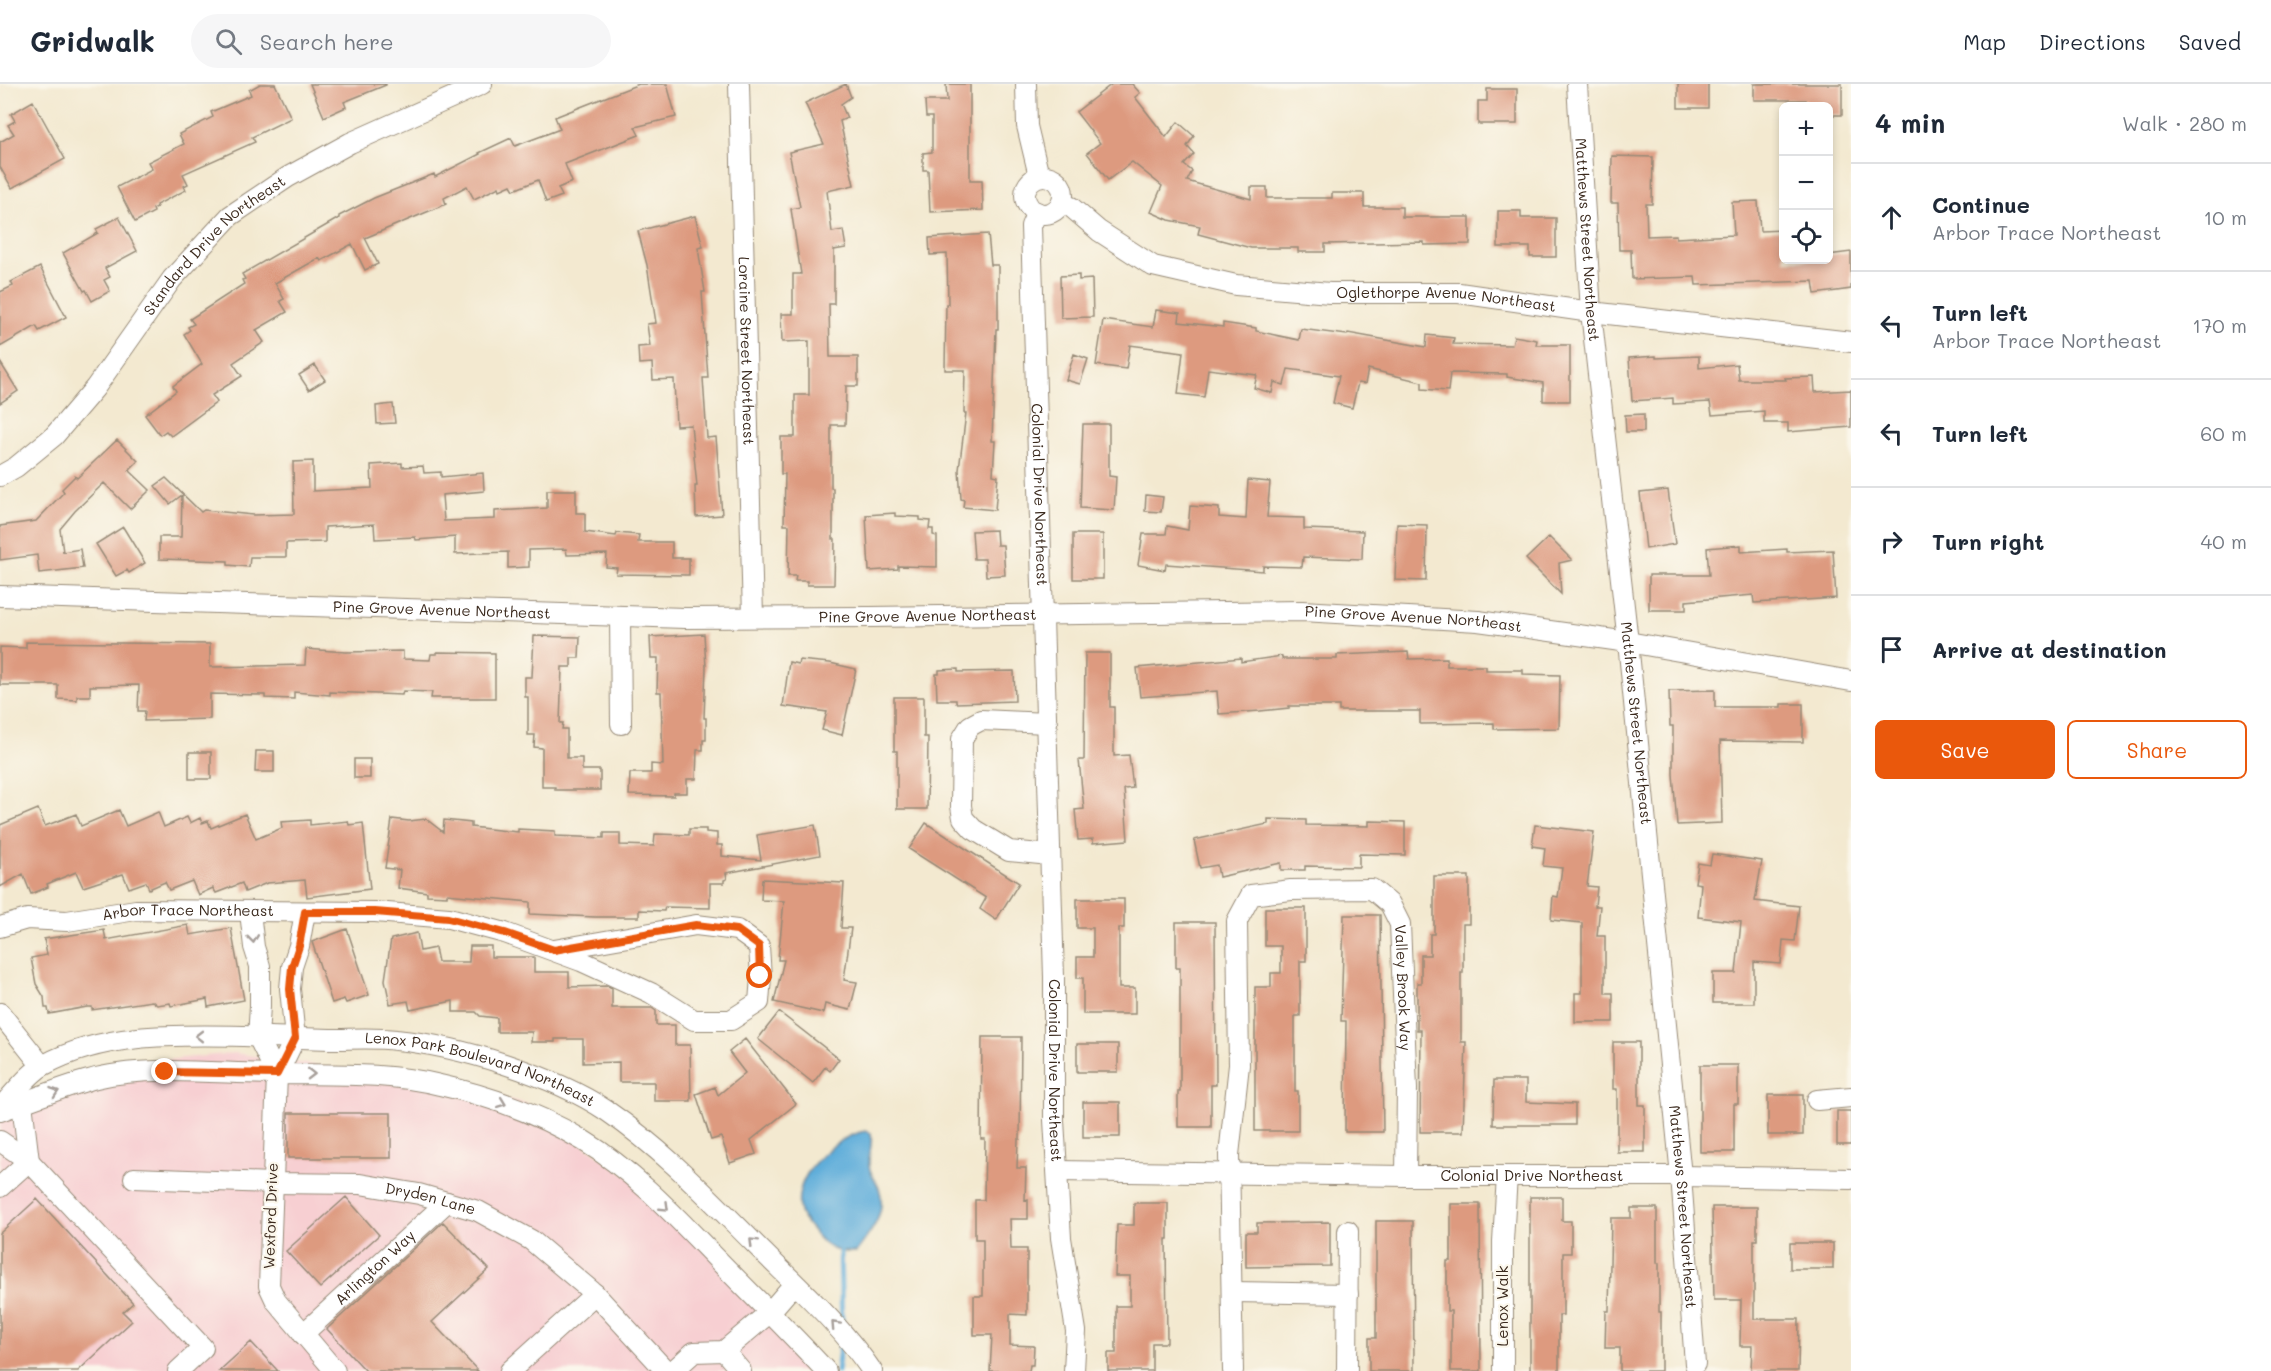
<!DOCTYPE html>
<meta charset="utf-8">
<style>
:root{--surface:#fff;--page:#f6f6f7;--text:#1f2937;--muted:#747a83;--line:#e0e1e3;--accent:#ea580c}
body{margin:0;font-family:Mali,sans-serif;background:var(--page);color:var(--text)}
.controls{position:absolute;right:18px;top:18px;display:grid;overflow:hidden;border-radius:9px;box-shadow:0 3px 9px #0003}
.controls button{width:54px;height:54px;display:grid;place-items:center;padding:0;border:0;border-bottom:2px solid var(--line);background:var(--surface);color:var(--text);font:30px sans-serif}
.stop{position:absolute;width:18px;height:18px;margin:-14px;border:4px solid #ea580c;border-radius:50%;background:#fff}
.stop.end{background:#ea580c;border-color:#fff;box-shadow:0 2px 6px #0008}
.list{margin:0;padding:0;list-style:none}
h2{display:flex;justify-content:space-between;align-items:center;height:78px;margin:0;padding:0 24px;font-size:26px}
h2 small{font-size:20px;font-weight:400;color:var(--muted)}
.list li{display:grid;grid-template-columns:39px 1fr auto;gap:18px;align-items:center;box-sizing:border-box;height:108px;padding:0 24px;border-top:2px solid var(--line)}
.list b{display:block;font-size:22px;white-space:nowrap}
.list p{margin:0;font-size:20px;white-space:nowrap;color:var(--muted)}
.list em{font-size:20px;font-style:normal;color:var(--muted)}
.actions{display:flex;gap:12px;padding:18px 24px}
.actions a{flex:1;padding:14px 0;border:2px solid var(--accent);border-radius:9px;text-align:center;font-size:21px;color:var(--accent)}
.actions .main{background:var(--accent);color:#fff}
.icon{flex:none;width:33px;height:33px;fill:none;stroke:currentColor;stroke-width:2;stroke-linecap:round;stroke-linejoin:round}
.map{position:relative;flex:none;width:1851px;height:1287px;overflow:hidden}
header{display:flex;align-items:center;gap:36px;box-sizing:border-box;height:84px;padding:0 30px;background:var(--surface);border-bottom:2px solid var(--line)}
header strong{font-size:28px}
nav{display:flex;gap:33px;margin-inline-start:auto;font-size:21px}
.search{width:420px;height:54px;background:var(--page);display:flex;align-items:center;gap:15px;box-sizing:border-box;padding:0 21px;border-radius:33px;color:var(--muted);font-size:22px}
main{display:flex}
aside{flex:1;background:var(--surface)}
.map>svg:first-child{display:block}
.built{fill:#f7cfd2}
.water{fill:#61aeda;stroke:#4e6c7c;stroke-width:1.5}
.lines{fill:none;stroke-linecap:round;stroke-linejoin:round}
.stream{stroke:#61aeda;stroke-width:5}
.building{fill:#dd9a7f}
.minor-casing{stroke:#978a77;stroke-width:22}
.minor{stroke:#fff;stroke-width:20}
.oneway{stroke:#a79f9a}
.route{stroke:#ea580c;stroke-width:8}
.labels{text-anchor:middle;stroke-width:4.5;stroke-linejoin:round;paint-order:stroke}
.street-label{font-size:15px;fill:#3b2a1e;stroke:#fbf7ec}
</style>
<header>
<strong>Gridwalk</strong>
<div class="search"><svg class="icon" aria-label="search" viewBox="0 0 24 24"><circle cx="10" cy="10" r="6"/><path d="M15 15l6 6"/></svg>Search here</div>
<nav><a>Map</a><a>Directions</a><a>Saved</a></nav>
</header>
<main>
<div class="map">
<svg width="1851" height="1287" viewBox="0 0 1851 1287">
<rect width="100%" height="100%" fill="#fbf7ec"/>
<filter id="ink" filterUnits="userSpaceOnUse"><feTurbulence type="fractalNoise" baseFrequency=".0167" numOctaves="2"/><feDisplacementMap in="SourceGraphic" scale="12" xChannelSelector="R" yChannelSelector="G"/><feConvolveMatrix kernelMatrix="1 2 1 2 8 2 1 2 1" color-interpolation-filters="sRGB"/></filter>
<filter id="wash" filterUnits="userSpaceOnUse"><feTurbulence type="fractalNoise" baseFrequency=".008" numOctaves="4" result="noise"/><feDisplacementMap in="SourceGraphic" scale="24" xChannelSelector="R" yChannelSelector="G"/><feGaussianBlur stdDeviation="1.35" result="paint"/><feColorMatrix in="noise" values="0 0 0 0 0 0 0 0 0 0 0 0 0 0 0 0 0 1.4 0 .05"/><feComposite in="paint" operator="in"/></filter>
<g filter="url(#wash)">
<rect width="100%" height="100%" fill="#f3e9d0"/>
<path class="built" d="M235,969L435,1000L525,1019L707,1149L807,1269L827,1287H0V1032L64,1000L125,980Z"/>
<path class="water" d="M866,1047L871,1049C873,1060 868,1071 869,1082C870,1089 876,1097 879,1104C888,1129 870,1149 856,1168C835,1169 826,1164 813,1147C808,1141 802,1135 800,1128C790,1093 834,1052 866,1047Z"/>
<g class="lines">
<path class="stream" d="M840,1168L842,1242
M837,1287L841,1257"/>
</g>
<g id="blocks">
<path class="building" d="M260,0H275L291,34L252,53L255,58L183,90L188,100L184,102L186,106L156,121L157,123L153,125L154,128L135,138L117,103L152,85L148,78L184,60L179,50L213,33L211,28L251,11L249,6Z
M310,0H386V1L344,18L346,23L324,33Z
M639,0H667L676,33L635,43L639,51L565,80L572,98L558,104L562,112L546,118L538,96L514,106L511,101L500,106L499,103L474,115L467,102L444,114L446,120L365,154L378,180L365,186L352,160L321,177L319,174L275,199L284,215L280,217L287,228L256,246L264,258L233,279L242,292L212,311L217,318L171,352L166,347L160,351L145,331L176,307L173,302L202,280L184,250L190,246L188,243L194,240L190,235L244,200L242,196L245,195L242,190L339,134V132L374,114L434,90L435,93L480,70L479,69L511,54L515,62L560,45L555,33Z
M846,0L851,13L841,20L847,34L840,37L854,101L827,107L832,148L843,146L846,164L834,166V220H829L830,273H858V302H846L845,341H831V404H833V455H835L834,501H807V497H795L796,492H788L789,441H784L785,390H781V353H795V311H809V257L782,258L781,230H793V190H801L791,125L800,123L789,68L824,60L805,19Z
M946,0H970V96H982L983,126L930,128L928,86H923V69L932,68V33H926L925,17H947Z
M1112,0H1132L1140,9L1135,13L1166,53L1178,38L1194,52L1187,62L1194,70L1184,81L1192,87L1187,97L1251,115V103H1267V114H1332V109H1364V123H1402V133H1470V160L1424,161V158L1325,160V168H1298V164H1251L1198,150L1200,142L1169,136L1151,128L1162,102L1132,78L1108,96L1087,69L1100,59L1076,28Z
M1678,0H1708V24H1678Z
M1754,0H1842V31H1828V22H1806V16H1754Z
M1487,5H1517V40H1478V17H1487Z
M33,17L65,75L12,104L0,83V58L14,50L8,41L15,37L11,30Z
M1612,72L1653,73L1652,120H1646L1647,152L1676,151V154L1734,151L1732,118L1758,117L1760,147L1784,146V176H1828V171L1851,168V205L1815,210L1813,197L1696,201L1695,193L1632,195L1631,166H1619L1618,119H1611Z
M1498,127H1521V134H1556V173H1530V163H1498Z
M695,132L703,163L698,164L705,208H702L708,294H703L707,354L716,353L722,431L696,433L695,402H697L691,341L676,342L674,295L653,296L652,279L639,280L638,263L650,262L647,240L656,239L647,181L638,147Z
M119,133L137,167L105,184L110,193L104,196L110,207L92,217L86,206L84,207L63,169L98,149L96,145Z
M988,150L991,181H998V245H996L992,357H995L993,391L998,392L995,426L963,423L964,416L961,415L959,386L966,329H964L965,286H945L946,220H948L947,170L930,171L929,154Z
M40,183L66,233L39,247L36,242L0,263V208L13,202L11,198Z
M1079,191V196L1092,195L1093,233L1061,234L1060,192Z
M1156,226L1180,229L1179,238L1223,243V239L1256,244V247L1299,256L1301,245L1347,251L1348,249L1426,263L1427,251L1454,254L1453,260L1512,261L1514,252L1537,256L1536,261H1570V317H1543V299L1507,293V290L1450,289L1448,307L1422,305V298L1368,285L1365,300L1358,299L1352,324L1333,319L1339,292L1288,285L1284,301L1274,298L1272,309L1254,304L1257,291L1208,285L1204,313L1178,310L1183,268L1130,261L1126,285L1096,281L1103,236L1153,243Z
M1074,270L1088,275L1080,300L1066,296Z
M1656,272V274L1699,272V284L1737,280L1739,296H1786L1785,294L1814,293L1815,308L1851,306V343L1788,348V339H1764V327L1712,331L1710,318L1673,320V314L1632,317L1629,274Z
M0,278L18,307L0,319Z
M315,281L325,296L309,306L299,291Z
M393,320L395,339L377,340L376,322Z
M1644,330V348H1626L1625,331Z
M1083,340H1109V392L1116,393L1114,426L1080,424Z
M117,356L138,377L129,386L150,406L130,425L104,399L75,427L60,445L63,468L80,465L83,484L39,489L37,471L0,476V442L36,437L64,408L62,405L75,392L77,394Z
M313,377V407L372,404L371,381L402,379V383L423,382L424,389L441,388V393L483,389L484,407L442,411L444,437L495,435V427L547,424V406H576V429H585V448L616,452L617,449L639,451L638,458H672V474H689V491L616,490L617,484L606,483L607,470L567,471L566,465L529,466V483L508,484V468L455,470V453L416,456L415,453L375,455L374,440L325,443V458L286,459V473H250L249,483L228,481V477L159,475V453H181L182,411L170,420L155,402L166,394L201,428L204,426L253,431L294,430L293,378Z
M1248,396L1270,398L1267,433L1304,434V445L1363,447L1362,475L1303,473L1302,483L1263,482V487L1166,480L1165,486L1138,481L1143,450H1166L1167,442L1188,446L1190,422L1219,424V433L1246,435Z
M1668,406L1675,460L1646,465L1640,409Z
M1146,411L1163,413L1161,428L1145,427Z
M895,429V432L920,433V436L930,437L929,445H933V451L937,452V483L898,482V485L869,487L866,431Z
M1397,440L1427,441L1426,497L1395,496Z
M123,443L145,479L129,489L127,486L116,492L96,460Z
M996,446L997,461H1003L1005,491L986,492L985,475H974L972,447Z
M1073,450H1103V495H1073Z
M1549,453L1572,476L1559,479L1561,510L1526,475Z
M1741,461V468L1787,465V468L1833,466L1836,514L1754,519L1753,511L1686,517V526H1649V491H1709L1707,464Z
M704,550L706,583L704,634H706V656H703V666H697L696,695H687V709H674V712L629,711L630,689H651V680L663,681L661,608H657L658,574H651L650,553Z
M534,552L580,553L579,574H571V583H562L560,639H563L562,645H567V674H582V686H600V706H555V703H542V664L534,663L535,651H528V613H525V593H532Z
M26,558L210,560V583L305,581L306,565L346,568L403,567V575L430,576L431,570H437V568L495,569V614H431L432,608L403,607L402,611L330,608V611L294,608V615L265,614V611L210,610V635L144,637L145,627H138L139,601L90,602V612H77V616L58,615V601H0V563L26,564Z
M1408,568L1409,575L1447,574V582H1486V586H1523V590L1560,591L1559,644L1494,645V639L1420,640V627H1339V622H1289V624L1260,627L1219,630L1217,607L1140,613L1137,584L1241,574V578L1282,572V575H1337V571Z
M1085,569H1110V623H1114V672L1129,671L1133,704L1124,705L1128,756L1093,759V755L1078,756L1075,726L1084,725L1079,676H1084Z
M799,576L830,579L856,585L842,651L822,646L827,628L783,622L789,578L798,580Z
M958,585V588L1014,587L1015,617L956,619V616H937L936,590H939V586Z
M1715,606V623H1781V620H1803V658L1720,657L1722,739L1677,741L1673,690V642H1670L1669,607Z
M894,613H924V653H928L927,725H897V667H894Z
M256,667H274V688H255Z
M189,668H211V695H189Z
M354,675H370V694H354Z
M38,725L45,742L76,730L81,742L119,726L126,742L158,728L164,743L187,733L190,739L200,734L202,739L208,737L211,744L245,730L256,755L282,744L281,738L310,736V741L348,737L349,741L363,739L370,805L307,813L305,796L267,799L245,808L242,799L216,809L213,804L198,811L192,797L169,806L165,798L149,805L146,798L129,804L123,790L83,803L76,788L47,800L48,803L31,810L23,790L0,803V741Z
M392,735L409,737L426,735L443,748L444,736L471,739V743L518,748V745L555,747V752L604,754V749H620V761L654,762L655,750L689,751V745H706V748L717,749V761H722V772L761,776L757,751L815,741L820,771L726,789L727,795L724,796V799H710V824L665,823L664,827L639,826V833H595L530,830V818L447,810V812L427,811V808L398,804L400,786L385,784Z
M1268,735L1306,736V741L1369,742V737L1405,738V771L1359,770V783L1305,782V786H1281V779L1219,793L1217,781L1200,784L1194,756L1268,740Z
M926,739L1019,799L996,836L980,825L986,814L909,765Z
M1535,741L1594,748L1587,802L1597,803L1595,822H1600L1597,852H1605V909H1613V938H1575V909H1582V839L1551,836L1553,812L1558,813L1562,784L1543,782L1545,764L1532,762Z
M1712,770L1762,777L1755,817L1799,822L1795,857L1783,856L1781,880L1754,878V919H1713V889H1736L1741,838L1698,833L1701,800L1695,799L1698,779L1710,781Z
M1434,792H1469V840H1463V889H1461V958H1466L1463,1048H1420L1421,946H1417V899H1421V871H1430V850H1434Z
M762,795L844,799L841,844H851L844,896L857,898L850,926L825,920L823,929L774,918L784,876H778L784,817L761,816Z
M1077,815H1124V844H1119V904H1135V930H1083V894H1077V873H1093V844H1077Z
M1265,824H1306V877H1300V932H1295V1007H1298V1047H1255V903H1271V889H1281V862H1265Z
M1344,831H1380L1383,1048H1345L1346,937H1341Z
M1176,838H1215L1216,1001H1211V1043H1178V1007H1180V884H1176Z
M188,841L190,851L231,844L244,916L208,923L207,915L171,922L170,919L157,921L152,917L92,926V923H87L49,930L48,924H45L44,913L36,900L31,874L47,871L44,855L104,846L106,856Z
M347,845L369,911L346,919L344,915L332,919L312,858Z
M417,849L420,867L435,864L438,878H469L470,862H491V873H534V888H569V903L608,902L612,904V924H652L656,927V941H675V961H690L691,1017H654V998H619V978L583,979V955H555V958H531L532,948H497V934L480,932L476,928H453V917L410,926L408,917L390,920L385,896L391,855Z
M779,928L839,975L830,987L825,983L813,999L758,955Z
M982,953H1021L1020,1055H1018L1017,1084H1026L1025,1116L1028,1115V1135H1010L1011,1165H1027V1231L1010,1230V1261L1034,1262L1033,1281H1030L1029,1287H990L992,1251H974V1212H983V1155H975V1116H984L985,1055H981Z
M745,955L796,1020L751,1056L756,1070L730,1079L721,1053L711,1056L696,1010L715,1003L718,1011L745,989L729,968Z
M1613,958H1639V1021H1645V1068H1617V1005H1613Z
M1077,960H1118V988H1077Z
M1700,981H1738V1020H1734V1068H1700Z
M1494,996H1526V1018L1575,1020V1041H1493Z
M1768,1011H1803V1051H1768Z
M1083,1018H1120V1053H1083Z
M1837,1027H1851V1061H1837Z
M288,1029H391V1074H288Z
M346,1113L379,1151L320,1204L286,1167Z
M1530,1113H1562V1137H1571V1169H1563V1231H1559V1287H1530Z
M37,1115L133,1219L123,1228L132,1237L78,1287H0V1149Z
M1134,1119H1168V1155H1166L1167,1259H1152V1287H1108V1269H1116V1222H1130V1192H1115L1117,1141H1134Z
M1451,1120H1480L1481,1287H1451V1227H1447V1177H1451Z
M1712,1123H1757V1156H1754V1235H1799L1798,1287H1751L1752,1262H1740L1741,1216H1714Z
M1631,1124H1657V1179H1659V1228H1661V1287H1620V1264H1605L1606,1227H1609L1611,1134H1631Z
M1376,1137H1413L1414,1287H1369V1254H1376Z
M443,1138L489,1185L432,1238L478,1287H366L327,1245Z
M1330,1138V1182L1246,1183V1148H1257V1139Z
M1790,1159H1833V1185H1790Z
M251,1258L278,1287H219Z"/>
</g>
</g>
<g filter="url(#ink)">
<use href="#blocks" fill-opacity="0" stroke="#978a77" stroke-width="1.5"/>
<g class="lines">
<defs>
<g id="minor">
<path id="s1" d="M739,0L753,533"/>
<path d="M1026,0L1027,42L1039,92"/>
<path id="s2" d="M1577,0L1591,228L1628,558L1681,1092L1695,1280"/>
<circle cx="1044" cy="111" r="19"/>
<path id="s3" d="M1061,119L1071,123L1099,147L1153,182L1236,201L1330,209H1459L1591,228L1851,258"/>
<path id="s4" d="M1037,128L1031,142L1054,893V1036L1061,1154L1076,1247L1074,1287"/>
<path id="s5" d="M0,392L16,383L54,352L95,304L172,195L230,132L288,93L350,59L482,0"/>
<path id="s6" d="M0,512L685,534L871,533L1302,527L1478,537L1628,558L1851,597"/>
<path d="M620,532L621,640"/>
<path d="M1047,639L981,636L970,642L962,655L961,722L963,734L973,745L1009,767L1050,771"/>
<path d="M250,828L254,863L260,882V922L258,953L277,991"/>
<path d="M305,828L299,862L292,883L290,905L295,954L277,991L269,1202L276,1217L335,1287"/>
<path id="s7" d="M0,843L27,835L67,837L136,826L375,828L449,834L505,849L581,877L651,909L694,936H731L759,918L761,893L759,862L737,846L696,841L554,866"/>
<path d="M0,929L42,982"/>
<path d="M1817,1016L1851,1013"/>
<path d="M22,1019L29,1077"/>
<path id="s8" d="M0,1024C12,1012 29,989 44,981C105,948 176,951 243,952C272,953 301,954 330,955C351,955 374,953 396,956C460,962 553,991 607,1027C661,1064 705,1110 751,1156C792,1198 839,1238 872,1287"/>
<path d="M0,1027C29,1017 59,1004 89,996C144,980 219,990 276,990C331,991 387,988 440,1001C490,1012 541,1031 584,1057C635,1088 677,1134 718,1176C754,1213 791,1249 826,1287"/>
<path d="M0,1057L29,1077L203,1264L178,1287"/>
<path id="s9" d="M1058,1087L1406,1092H1681L1851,1095"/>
<path id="s10" d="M134,1094L272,1099L360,1100L419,1110L478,1127L531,1156L595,1210L666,1287"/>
<path d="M0,1103L29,1077"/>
<path d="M1233,1208L1348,1210"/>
<path id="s11" d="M303,1250L447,1118"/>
<path d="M724,1267L741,1287"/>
<path d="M510,1287L595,1210"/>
<path d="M673,1287L694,1268L724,1267L769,1229L794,1200"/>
<path id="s12" d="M1233,1287L1229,1071L1239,981L1237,837L1251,811L1291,806L1372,805L1390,820L1400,840L1407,1005L1406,1092"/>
<path d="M1347,1287L1348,1147"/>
<path d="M1503,1287V1157L1507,1092"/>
</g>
</defs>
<use href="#minor" class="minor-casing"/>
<use href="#minor" class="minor"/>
</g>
<defs><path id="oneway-chevron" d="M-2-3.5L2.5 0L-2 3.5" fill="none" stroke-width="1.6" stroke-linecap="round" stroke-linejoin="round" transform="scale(1.5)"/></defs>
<g class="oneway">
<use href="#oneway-chevron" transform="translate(253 855) rotate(83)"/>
<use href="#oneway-chevron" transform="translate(199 952) rotate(-179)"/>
<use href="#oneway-chevron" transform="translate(311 990) rotate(1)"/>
<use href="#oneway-chevron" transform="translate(55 1008) rotate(-19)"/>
<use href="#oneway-chevron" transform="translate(502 1019) rotate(21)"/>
<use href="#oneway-chevron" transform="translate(665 1123) rotate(44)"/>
<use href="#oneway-chevron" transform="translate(753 1158) rotate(-135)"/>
<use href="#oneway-chevron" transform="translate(835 1241) rotate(-133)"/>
</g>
</g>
<g class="lines" filter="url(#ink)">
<path class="route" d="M165,988L277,990L295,954L290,905L292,883L299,862L305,828H375L448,834L505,849L554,866L696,841L737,846L759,862L760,892"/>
</g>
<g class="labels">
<g class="street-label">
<text dy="5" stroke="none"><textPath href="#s2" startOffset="156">Matthews Street Northeast</textPath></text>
<text dy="5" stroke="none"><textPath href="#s5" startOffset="318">Standard Drive Northeast</textPath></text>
<text dy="5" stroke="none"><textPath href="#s3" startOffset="408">Oglethorpe Avenue Northeast</textPath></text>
<text dy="5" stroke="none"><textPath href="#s1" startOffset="267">Loraine Street Northeast</textPath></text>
<text dy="5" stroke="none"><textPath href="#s4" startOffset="284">Colonial Drive Northeast</textPath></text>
<text dy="5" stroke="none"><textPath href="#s6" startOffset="442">Pine Grove Avenue Northeast</textPath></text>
<text dy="5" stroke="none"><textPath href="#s6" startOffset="928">Pine Grove Avenue Northeast</textPath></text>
<text dy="5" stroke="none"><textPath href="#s6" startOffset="1414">Pine Grove Avenue Northeast</textPath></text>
<text dy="5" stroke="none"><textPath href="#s2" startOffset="642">Matthews Street Northeast</textPath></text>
<text dy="5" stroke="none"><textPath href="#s7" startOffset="190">Arbor Trace Northeast</textPath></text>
<text dy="5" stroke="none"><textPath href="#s12" startOffset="711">Valley Brook Way</textPath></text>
<text dy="5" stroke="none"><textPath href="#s4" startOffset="860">Colonial Drive Northeast</textPath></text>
<text dy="5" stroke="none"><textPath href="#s8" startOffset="507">Lenox Park Boulevard Northeast</textPath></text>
<text dy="5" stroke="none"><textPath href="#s9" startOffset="474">Colonial Drive Northeast</textPath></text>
<text dy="5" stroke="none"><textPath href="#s10" startOffset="298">Dryden Lane</textPath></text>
<text dy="5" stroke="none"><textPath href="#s2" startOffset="1128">Matthews Street Northeast</textPath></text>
<text transform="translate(271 1132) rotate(-88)" y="5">Wexford Drive</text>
<text dy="5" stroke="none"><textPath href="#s11" startOffset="98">Arlington Way</textPath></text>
<text transform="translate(1503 1222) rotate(-90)" y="5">Lenox Walk</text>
</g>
</g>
</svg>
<div class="controls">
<button>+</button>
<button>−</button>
<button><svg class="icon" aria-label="locate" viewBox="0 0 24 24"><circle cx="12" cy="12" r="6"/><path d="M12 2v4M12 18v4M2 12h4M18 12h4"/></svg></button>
</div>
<div class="stop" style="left:760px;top:892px"></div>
<div class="stop end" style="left:165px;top:988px"></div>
</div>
<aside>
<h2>4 min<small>Walk · 280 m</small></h2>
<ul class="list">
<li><svg class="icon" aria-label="ahead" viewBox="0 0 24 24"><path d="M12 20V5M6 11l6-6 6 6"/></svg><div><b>Continue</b><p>Arbor Trace Northeast</p></div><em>10 m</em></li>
<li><svg class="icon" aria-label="left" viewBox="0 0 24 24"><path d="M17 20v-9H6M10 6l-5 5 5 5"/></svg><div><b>Turn left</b><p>Arbor Trace Northeast</p></div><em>170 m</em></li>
<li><svg class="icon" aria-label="left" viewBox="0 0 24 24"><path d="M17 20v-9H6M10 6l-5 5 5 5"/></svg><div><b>Turn left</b></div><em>60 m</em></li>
<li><svg class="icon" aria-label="right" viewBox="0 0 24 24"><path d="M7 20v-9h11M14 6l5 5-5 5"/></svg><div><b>Turn right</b></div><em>40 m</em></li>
<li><svg class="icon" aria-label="arrive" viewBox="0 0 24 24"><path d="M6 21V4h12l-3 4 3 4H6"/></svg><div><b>Arrive at destination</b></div></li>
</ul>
<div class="actions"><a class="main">Save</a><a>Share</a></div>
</aside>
</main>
